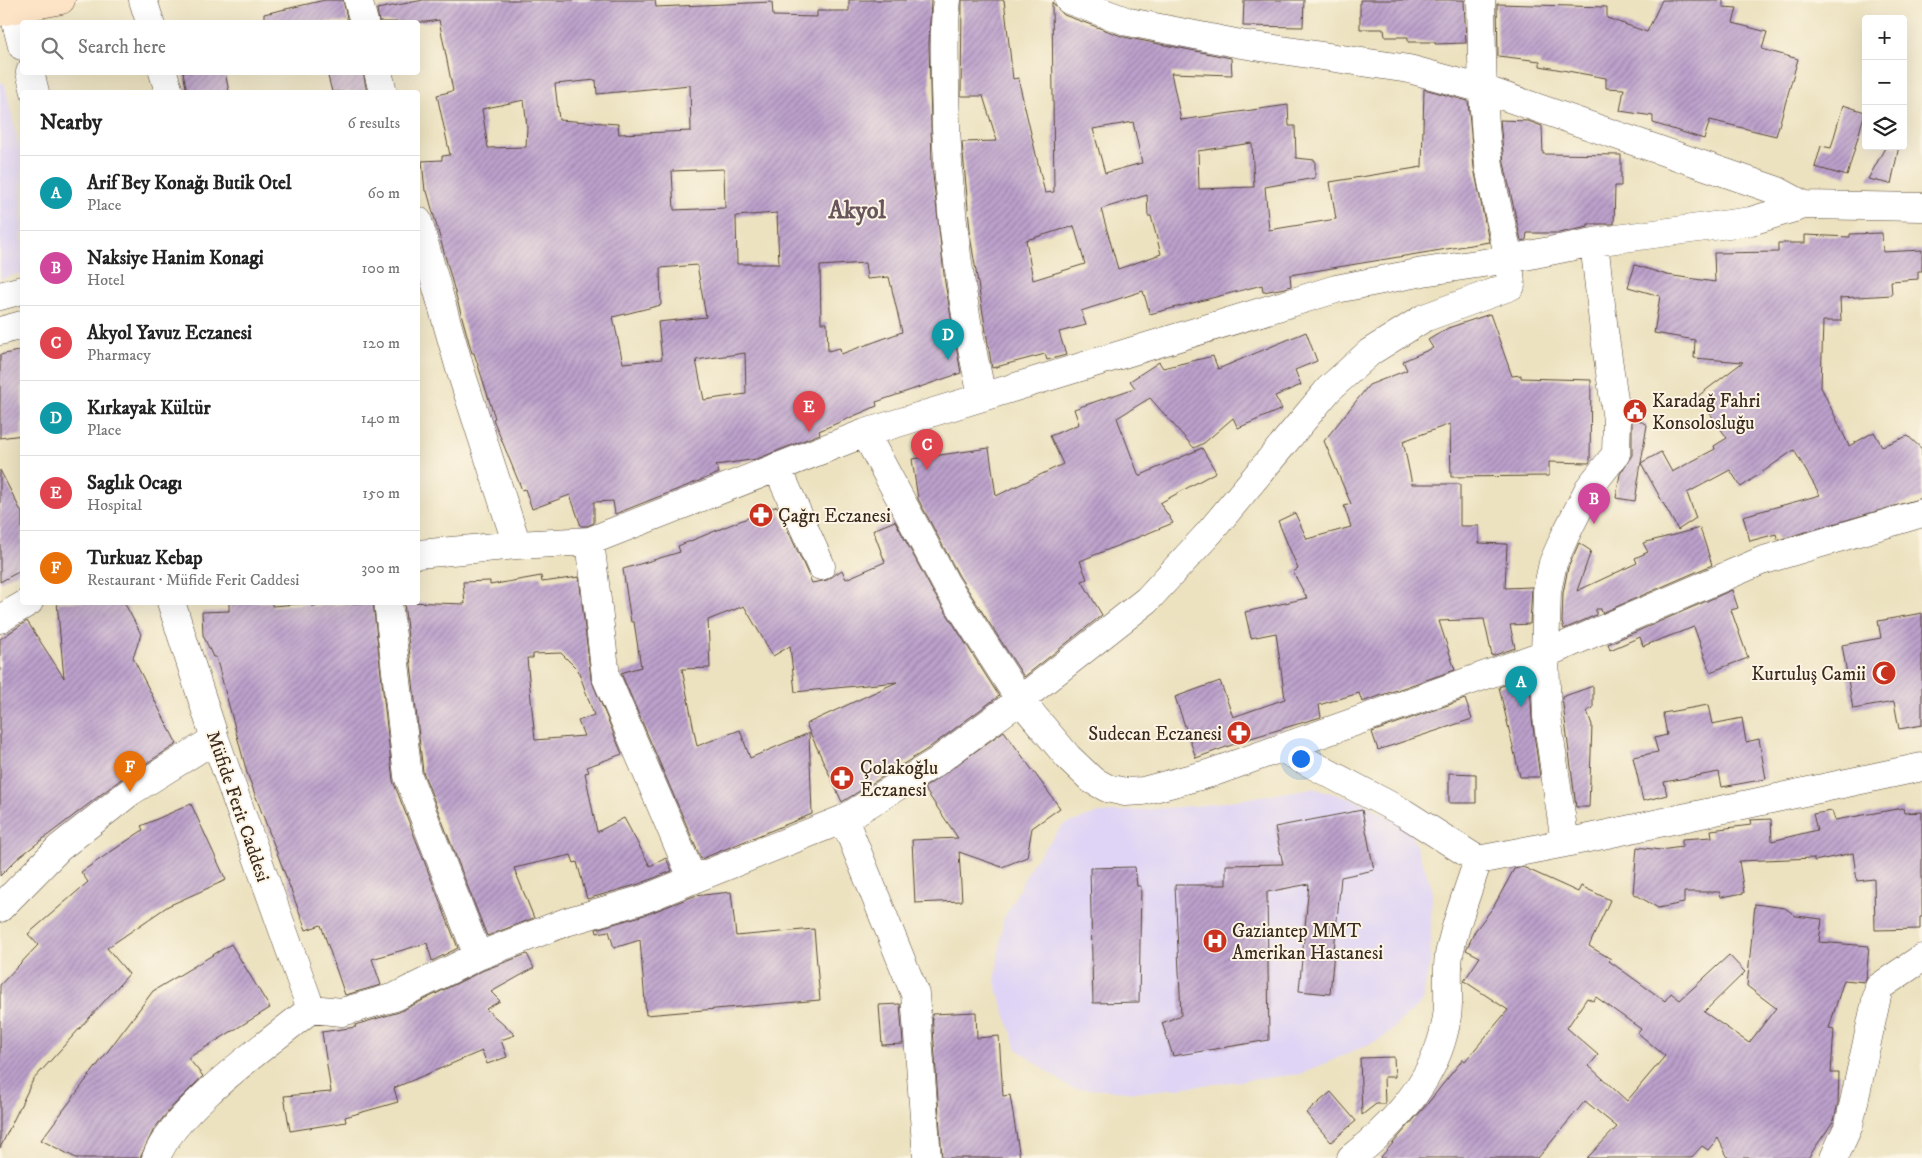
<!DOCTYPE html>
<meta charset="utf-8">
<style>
:root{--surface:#fff;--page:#f2f2f2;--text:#222;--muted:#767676;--line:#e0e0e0;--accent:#1a73e8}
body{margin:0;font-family:"IM FELL DW Pica",serif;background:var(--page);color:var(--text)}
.controls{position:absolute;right:15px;top:15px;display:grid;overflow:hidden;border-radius:5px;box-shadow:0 5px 20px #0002}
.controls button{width:45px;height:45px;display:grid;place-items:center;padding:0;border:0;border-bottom:1px solid var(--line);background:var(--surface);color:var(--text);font:25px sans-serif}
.you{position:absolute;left:1300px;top:758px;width:18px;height:18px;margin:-12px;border:4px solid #fff;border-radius:50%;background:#1a73e8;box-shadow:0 0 0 8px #1a73e833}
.badge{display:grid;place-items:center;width:32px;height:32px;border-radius:50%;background:var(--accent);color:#fff;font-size:16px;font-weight:700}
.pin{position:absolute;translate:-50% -41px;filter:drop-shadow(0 1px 2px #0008)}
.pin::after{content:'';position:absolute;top:26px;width:18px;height:15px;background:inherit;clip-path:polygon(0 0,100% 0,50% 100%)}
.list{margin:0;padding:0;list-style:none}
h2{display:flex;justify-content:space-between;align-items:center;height:65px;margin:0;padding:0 20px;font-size:21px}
h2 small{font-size:16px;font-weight:400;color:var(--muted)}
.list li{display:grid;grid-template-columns:32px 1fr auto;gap:15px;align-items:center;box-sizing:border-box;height:75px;padding:0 20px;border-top:1px solid var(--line)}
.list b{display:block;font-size:19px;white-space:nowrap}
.list p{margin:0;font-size:16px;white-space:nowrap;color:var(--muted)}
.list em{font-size:16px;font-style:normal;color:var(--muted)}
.icon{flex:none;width:28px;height:28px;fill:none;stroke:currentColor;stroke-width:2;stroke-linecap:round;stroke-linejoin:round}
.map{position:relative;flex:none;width:1922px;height:1158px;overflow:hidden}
.search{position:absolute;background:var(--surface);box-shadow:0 5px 20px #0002;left:20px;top:20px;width:400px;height:55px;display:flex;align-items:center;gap:12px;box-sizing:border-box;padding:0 18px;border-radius:5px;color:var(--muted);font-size:19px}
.panel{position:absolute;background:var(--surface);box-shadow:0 5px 20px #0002;left:20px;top:90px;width:400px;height:515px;border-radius:5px}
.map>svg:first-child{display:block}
.built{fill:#dfd4f5}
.building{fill:url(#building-hatch);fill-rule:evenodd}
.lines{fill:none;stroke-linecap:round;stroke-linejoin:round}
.street-casing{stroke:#564636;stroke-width:29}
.secondary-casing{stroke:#564636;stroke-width:29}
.street{stroke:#fff;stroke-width:28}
.secondary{stroke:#fee4c6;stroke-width:28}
.labels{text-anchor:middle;stroke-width:4;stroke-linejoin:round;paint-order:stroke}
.poi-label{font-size:19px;fill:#3b2a1e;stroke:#fcf5e5;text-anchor:start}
.street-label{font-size:19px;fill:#3b2a1e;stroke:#fcf5e5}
.district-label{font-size:24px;font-weight:bold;fill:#68545b;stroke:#fcf5e5}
</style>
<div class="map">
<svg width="1922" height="1158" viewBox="0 0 1922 1158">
<defs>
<pattern id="building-hatch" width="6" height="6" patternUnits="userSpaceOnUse" patternTransform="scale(1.25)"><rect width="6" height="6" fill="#bca1cc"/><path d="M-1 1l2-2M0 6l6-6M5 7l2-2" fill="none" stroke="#9a83a5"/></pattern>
</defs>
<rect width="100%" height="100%" fill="#fcf5e5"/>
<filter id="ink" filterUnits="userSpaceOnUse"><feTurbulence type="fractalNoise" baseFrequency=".02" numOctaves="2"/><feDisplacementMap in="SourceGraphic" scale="10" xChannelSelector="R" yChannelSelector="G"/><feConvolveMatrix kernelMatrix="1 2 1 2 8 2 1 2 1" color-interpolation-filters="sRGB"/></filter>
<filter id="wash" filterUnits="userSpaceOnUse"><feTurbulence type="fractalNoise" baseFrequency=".0096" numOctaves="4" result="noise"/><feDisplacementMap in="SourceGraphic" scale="20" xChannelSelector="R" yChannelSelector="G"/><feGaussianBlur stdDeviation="1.12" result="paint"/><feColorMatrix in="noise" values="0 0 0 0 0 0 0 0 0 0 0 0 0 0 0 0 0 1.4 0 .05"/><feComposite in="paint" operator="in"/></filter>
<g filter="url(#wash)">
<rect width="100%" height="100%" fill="#ece2c0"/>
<path class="built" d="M0,81L5,85L22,160V273L0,279Z
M1313,788L1359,801L1409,828L1432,887L1430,962L1422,1002L1383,1038L1301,1074L1142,1092L1070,1088L1017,1049L995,982L1003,920L1032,864L1063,825L1100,813L1205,805Z"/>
<g id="blocks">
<path class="building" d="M325,0H343L348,22H264V14Z
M423,0H655L656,7L772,2L773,16L817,17V11H849V0H931L929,44L932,166L945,283L961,373L876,402L877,406L819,431L820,434L757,459L716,465L719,473L615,514L613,501L594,502V523L587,526H581L570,495L532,509L525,489L522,490L493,419L495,418L474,353H472L427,191H425L422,161L442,160V156L450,155L437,95L453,91L439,20L426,22H379L377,9ZM596,80L597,94L690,85L691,131L619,134L618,124L559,120L555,84ZM524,100L527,127L526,147L488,148L482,109ZM724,169L725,208L674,210L672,171ZM777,213L779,264H737L736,216ZM865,263L867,279L889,277L902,332L841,354L840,348L828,351L827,323H821L820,266ZM697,265L706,317L658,322L662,359L623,363L613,317L661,305L660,268ZM745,353L746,394L704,400L696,360Z
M962,0H1004L1013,79L1018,78L1045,193L1054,192L1052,2L1064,15L1124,37L1231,58L1232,75L1171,73L1181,120L1288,105L1289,126H1295L1296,158L1315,160V178L1265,187L1269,230L1336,219L1330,182L1422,167L1424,89L1468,101L1474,168L1489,242L1290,275L1291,286L1285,288L1263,292L1262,285L1150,314L1143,291L1081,311L1086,325L1059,332L1066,355L1047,360L1045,354L992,368L971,241L962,142L997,141L983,96H961ZM1133,122L1142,163L1105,173L1093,129ZM1252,143L1254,187L1199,189L1198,151ZM1147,195L1148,216H1151L1161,254L1118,269L1101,209ZM1074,226L1085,264L1033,280L1026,240Z
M1244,0H1304L1303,27L1243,26Z
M1360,0H1464L1466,43L1435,44V42H1408V37H1385L1384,29H1360Z
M1662,0H1723V7L1737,8L1733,23L1767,32L1762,49L1798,59L1776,136L1710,120L1704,139L1653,123V116L1620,111L1624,89L1606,88V78L1540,66V61L1498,56L1497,4L1607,7V18L1647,32Z
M183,72H225L229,92H187Z
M327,72H363L367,92H332Z
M1843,105L1865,112L1847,176L1815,167L1821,146L1831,148Z
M1500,120L1528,121L1542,126L1543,154L1621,155V186H1615L1614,224H1588V227L1559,233H1527L1526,240L1521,241L1504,163Z
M1886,146H1899L1891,184L1868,179Z
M1882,233L1883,252L1922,250V271H1918V279L1891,281L1892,295L1840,298L1841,321H1823L1821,387L1849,446L1874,432L1882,446L1908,436L1922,449V498L1778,540L1776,534L1750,541L1743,516L1820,495L1794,450L1741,487L1730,470L1687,493L1696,518L1678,530L1641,463L1661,452L1672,472L1715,449L1714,446L1727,438L1698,396L1743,362L1694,358L1695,340L1654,333L1660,296L1628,287L1635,265L1667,275L1715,282L1714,253L1778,252V243H1805V235L1850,237V234Z
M1490,314L1512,376L1521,375V378L1591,380L1590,461L1589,463L1549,462V476L1451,477L1450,424L1403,441L1412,484H1460V526H1479V543L1507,544L1505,588L1532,587L1530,624L1510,625L1515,648L1492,656L1484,619L1439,621L1455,670L1362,702L1359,693L1319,705L1321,717L1251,738L1196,758L1175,697L1220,681L1233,717L1285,699L1276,633L1251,638L1245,612L1307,598L1293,572L1298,569L1278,521L1295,513L1307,539L1351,527L1344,506L1351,504L1324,441L1369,385L1407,370L1403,361L1433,348L1428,340L1448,328Z
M1306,332L1317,361L1295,370L1301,385L1275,396L1282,409L1238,428L1233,418L1204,443L1194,448L1150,398L1117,418L1139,476L1202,448L1216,472L1160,503L1173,523L1080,561L1087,579L1082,581L1102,615L1024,677L959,576L918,499L912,459L989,448L996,496L1063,464L1050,436L1079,424L1074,409L1135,388L1130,381L1159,362L1163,368L1213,356L1218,369Z
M22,350V435L0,438V355Z
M1632,416L1647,425L1635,501L1616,498L1620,474L1632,455Z
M0,470L22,513V570L0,582Z
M777,506L812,583L827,580L842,570L846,579L885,562L873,530L895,521L933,592L999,696L926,750L842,802L806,724L897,682L795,692L790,646L773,656L744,606L708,620L710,668L682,669L697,746L740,730L750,758L809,733L812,814L701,859L621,673L641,667L634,622H631L623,569L680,552L678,546Z
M1700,528L1712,565L1602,613L1601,609H1596V615L1564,629L1562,623L1563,593L1568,568L1579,543L1591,551L1577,591L1637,563L1635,558L1648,552L1643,543Z
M541,576L542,582L579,577L591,679L622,754L587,767L589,772L585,773L597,832L624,818L650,866L666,858L672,871L639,884L587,899L577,862L574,863L571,855L514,868L534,918L487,936L423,772L404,602L465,604L463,582L490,581V585ZM561,653L578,670L594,715L578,721L584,736L535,740L527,658H533V654Z
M1732,590L1738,608L1731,610L1748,658L1710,672L1694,627L1643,646L1640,637L1610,650L1608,644Z
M57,602H124L141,634L133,658L177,744L120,780L18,858L0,876V639L27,621L64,678Z
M229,602H272V606L312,603V606L373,602L393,781L458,948L432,961L427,943L372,959L381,985L345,995L321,925L306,930L247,773L216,657H213L203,635L202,612L229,611Z
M1922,613V725L1899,729L1894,702L1853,709L1842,645L1881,638L1878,621Z
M1522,679L1523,682H1530L1532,719L1540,777H1520L1499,687Z
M1593,686V708L1587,711L1592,725L1589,807H1576L1562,697Z
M1465,699L1472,719L1378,750L1372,732Z
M1708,705L1712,724L1742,718L1746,742L1759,739L1766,779L1722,787L1719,772L1664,782L1667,795L1643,801L1633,757L1658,752L1654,738L1667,735L1663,713Z
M1004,731L1060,808L1032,828L1027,857L1002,867L959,852L962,901L915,903L912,840L958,838L924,788Z
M1449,773L1476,774V803H1449Z
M191,804L226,880L168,906L107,948L129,974L33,1080L0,1148V985L38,945L28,934L88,882L81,872L143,830L141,826Z
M1903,808L1904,813L1922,812V917H1920V929L1875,930L1874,879L1857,881L1853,853L1814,861V858L1739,861L1744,893L1721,897L1720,892H1684V903L1658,908L1633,893L1637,847L1660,850L1682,847V839L1712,837L1711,830L1751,825L1750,820L1771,819L1772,841L1817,830L1813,814L1832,811L1835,820Z
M1362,810L1374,870L1341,877L1330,994L1299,991L1309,884L1267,892L1269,1040L1173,1056L1162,1023L1181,1015L1175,885H1226V865L1283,864L1275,827Z
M1135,867L1137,886H1141L1139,1002L1093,1003L1090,868Z
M1523,867L1578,892L1581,886L1610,900L1589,946L1611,959L1609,961L1665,1001L1671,993L1680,1000L1729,955L1745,972L1704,1012L1749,1043L1776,1008L1747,986L1755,904L1785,908L1796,916L1822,919L1819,942L1869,946L1866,980L1865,982L1844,980L1829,1028L1834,1029L1831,1073H1839L1838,1103L1834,1120L1808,1158H1728L1718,1138L1708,1150L1702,1146L1691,1158H1587L1617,1127L1585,1101L1538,1158H1380L1428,1103L1463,1059L1465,1061L1508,1010L1464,981L1480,957L1466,950L1475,931L1494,906L1514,869ZM1596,997L1641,1029L1638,1033L1665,1056L1627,1101L1589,1066L1598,1055L1567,1028L1587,998L1593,1001Z
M731,892L736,936L814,929L820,1000L646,1015L640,940L614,948L609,931L597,933L596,929L648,914L694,896Z
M231,944L270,1008L188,1058L203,1076L171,1108L154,1129L140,1158H76L41,1140L153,991Z
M527,954L534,968L491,992L500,1001L486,1009L515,1035L501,1040L507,1057L487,1064L482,1051L394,1088L398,1102L345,1117L346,1122L290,1131L284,1096L331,1092L322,1032L356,1027L355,1025L399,1012L484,970Z
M900,1004L903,1044L882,1045L879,1005Z
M976,1012L977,1038L999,1036L1003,1096L1010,1095L1020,1158H942L932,1014Z
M1394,1057L1395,1077H1384L1385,1104H1376L1362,1115L1360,1058Z
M1331,1092L1356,1121L1331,1142L1306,1113Z"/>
</g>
</g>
<g filter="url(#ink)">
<use href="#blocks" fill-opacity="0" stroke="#564636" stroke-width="1"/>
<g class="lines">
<defs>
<path id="street" d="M143,0L150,22
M358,0L364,22
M947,0C943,29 945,58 945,87C946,192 959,294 982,396
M1069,0L1129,22L1241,44L1409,69L1483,89L1778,191L1804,205
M13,10L22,46
M30,72L35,92
M163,72L169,92
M378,72L383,92
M418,221L460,369L517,545
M0,296L22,290
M0,331L22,325
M865,433L946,584L1020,700L1068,757L1092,780L1107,788L1125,792L1143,791L1211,773L1545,654L1761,561L1922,513
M777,467L821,566
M590,541L606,677L693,880
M418,554L517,545L590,541L865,433L1336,289L1423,272L1510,259L1594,242L1751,221L1804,205L1922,207
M171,602L215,739L311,1009
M388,602L408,776L478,956
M0,619L29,602
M1281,748L1404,813L1478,860L1565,843L1922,767
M844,819L915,994L927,1158
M1565,843L1547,717L1545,654L1547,591L1553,563L1564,538L1589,488L1616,454L1617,420L1604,331L1594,242
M0,908L59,848L130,792L215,739
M156,1158C174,1109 268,1044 311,1009L342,1012L395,997L478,956L566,922L644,899L844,819L935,763L1020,700L1147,600L1209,533L1329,389L1370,352L1424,318L1511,286C1509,244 1495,206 1489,165C1482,110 1482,55 1481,0
M1351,1158C1396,1123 1439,1075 1447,1016C1450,996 1446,975 1449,955C1455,923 1468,891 1478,860
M1834,1158L1849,1125L1879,987L1922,958"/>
<path id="secondary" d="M0,12L61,0"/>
</defs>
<use href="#street" class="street-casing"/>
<use href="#secondary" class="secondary-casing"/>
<use href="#street" class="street"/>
<use href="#secondary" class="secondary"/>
</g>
</g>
<defs>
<symbol id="civic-disc" viewBox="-11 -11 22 22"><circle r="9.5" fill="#c8321e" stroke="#fcf5e5"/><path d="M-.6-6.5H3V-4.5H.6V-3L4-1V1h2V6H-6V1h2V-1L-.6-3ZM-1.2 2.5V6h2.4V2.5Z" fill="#fff"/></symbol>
<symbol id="pharmacy-disc" viewBox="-11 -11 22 22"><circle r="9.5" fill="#c8321e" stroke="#fcf5e5"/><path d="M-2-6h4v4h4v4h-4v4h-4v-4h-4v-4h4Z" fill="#fff"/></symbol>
<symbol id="mosque-disc" viewBox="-11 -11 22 22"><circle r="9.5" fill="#c8321e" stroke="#fcf5e5"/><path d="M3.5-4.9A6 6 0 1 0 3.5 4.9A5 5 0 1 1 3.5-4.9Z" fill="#fff"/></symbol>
<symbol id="hospital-disc" viewBox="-11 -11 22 22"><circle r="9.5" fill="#c8321e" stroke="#fcf5e5"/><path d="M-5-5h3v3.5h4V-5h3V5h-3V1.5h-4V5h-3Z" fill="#fff"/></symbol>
</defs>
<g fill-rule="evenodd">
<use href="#civic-disc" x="1621" y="397" width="28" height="28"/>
<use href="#pharmacy-disc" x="747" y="501" width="28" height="28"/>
<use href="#mosque-disc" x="1870" y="659" width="28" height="28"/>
<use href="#pharmacy-disc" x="1225" y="719" width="28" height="28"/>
<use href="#pharmacy-disc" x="828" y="764" width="28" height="28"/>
<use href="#hospital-disc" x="1201" y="927" width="28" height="28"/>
</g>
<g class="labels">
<g class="poi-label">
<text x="1652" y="407">Karadağ Fahri<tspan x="1652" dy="22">Konsolosluğu</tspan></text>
<text x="778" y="522">Çağrı Eczanesi</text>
<text x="1866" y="680" text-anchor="end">Kurtuluş Camii</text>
<text x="1222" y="740" text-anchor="end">Sudecan Eczanesi</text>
<text x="860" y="774">Çolakoğlu<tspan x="860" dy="22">Eczanesi</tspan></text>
<text x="1232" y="937">Gaziantep MMT<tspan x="1232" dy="22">Amerikan Hastanesi</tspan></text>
</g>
<g class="street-label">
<text transform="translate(239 806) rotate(71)" y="7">Müfide Ferit Caddesi</text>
</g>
<g class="district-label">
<text x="857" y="218">Akyol</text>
</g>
</g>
</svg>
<div class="controls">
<button>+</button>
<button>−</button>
<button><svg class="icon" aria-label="layers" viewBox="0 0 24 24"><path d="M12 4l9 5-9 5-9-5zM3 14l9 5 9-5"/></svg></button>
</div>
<div class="you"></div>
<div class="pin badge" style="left:1521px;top:707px;background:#0f9aa8">A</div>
<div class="pin badge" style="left:1594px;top:524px;background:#d1479c">B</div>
<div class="pin badge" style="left:927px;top:470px;background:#e0444e">C</div>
<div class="pin badge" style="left:948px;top:360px;background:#0f9aa8">D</div>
<div class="pin badge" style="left:809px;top:432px;background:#e0444e">E</div>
<div class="pin badge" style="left:130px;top:792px;background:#e8710a">F</div>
<div class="search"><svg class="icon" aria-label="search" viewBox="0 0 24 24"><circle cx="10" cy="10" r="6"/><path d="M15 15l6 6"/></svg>Search here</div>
<section class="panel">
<h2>Nearby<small>6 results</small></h2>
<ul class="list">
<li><span class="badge" style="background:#0f9aa8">A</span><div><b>Arif Bey Konağı Butik Otel</b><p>Place</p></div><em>60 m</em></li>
<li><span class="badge" style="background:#d1479c">B</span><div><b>Naksiye Hanim Konagi</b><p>Hotel</p></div><em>100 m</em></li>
<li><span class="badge" style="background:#e0444e">C</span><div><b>Akyol Yavuz Eczanesi</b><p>Pharmacy</p></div><em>120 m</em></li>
<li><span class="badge" style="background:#0f9aa8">D</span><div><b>Kırkayak Kültür</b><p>Place</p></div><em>140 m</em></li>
<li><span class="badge" style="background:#e0444e">E</span><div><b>Saglık Ocagı</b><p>Hospital</p></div><em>150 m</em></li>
<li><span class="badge" style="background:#e8710a">F</span><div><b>Turkuaz Kebap</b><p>Restaurant · Müfide Ferit Caddesi</p></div><em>300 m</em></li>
</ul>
</section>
</div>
